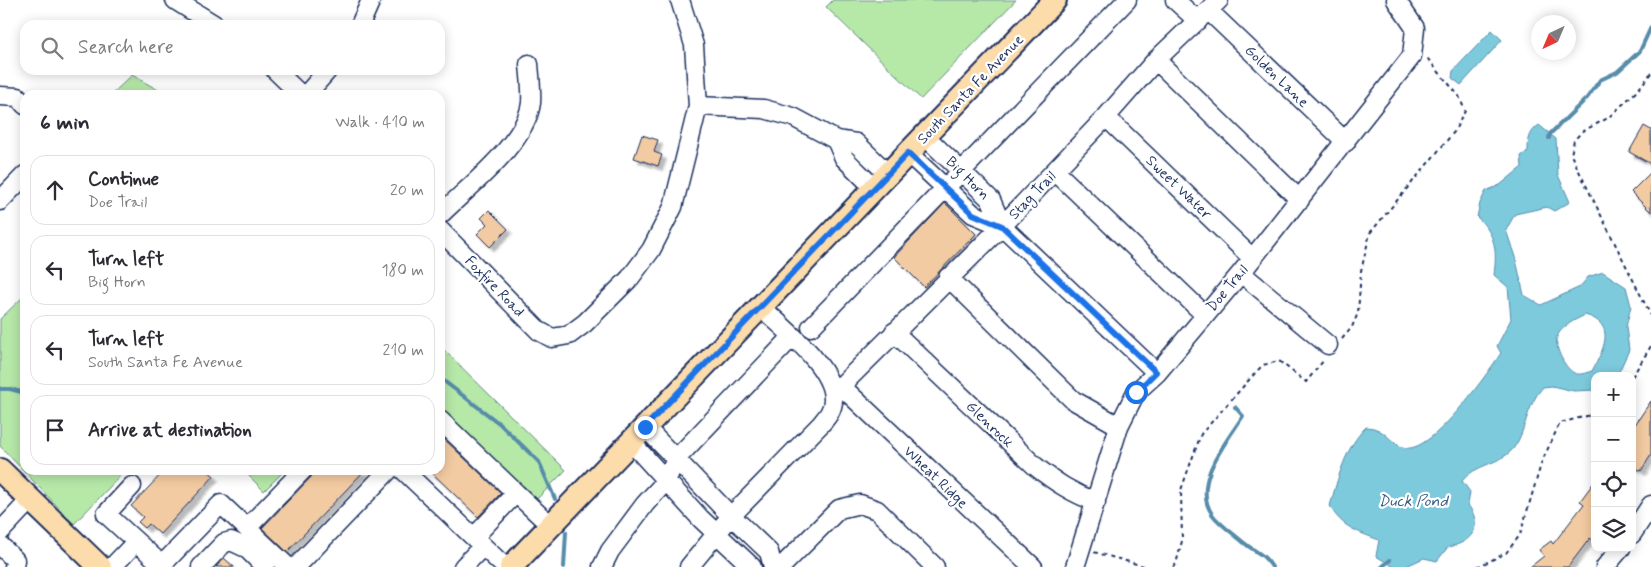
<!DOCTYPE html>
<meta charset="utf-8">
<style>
:root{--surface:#fff;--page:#f7f7f7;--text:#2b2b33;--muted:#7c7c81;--line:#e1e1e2}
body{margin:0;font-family:Mynerve,sans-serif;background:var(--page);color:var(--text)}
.controls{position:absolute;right:15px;bottom:15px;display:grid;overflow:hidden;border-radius:10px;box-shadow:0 2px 12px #0003}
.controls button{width:45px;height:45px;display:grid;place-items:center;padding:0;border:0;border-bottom:1px solid var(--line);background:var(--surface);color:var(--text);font:25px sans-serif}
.compass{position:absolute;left:1531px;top:15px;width:45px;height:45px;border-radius:50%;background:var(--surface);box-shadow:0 2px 12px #0003;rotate:224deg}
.stop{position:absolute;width:15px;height:15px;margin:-11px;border:4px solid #1a73e8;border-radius:50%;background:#fff}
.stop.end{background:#1a73e8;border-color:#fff;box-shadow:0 1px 5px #0008}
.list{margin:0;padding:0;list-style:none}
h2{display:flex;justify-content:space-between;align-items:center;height:65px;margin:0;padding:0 20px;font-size:21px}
h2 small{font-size:16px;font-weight:400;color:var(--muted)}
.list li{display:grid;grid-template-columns:32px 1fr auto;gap:15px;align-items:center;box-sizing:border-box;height:70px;margin:0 10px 10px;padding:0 10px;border:1px solid var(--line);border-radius:15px}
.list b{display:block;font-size:19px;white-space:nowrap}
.list p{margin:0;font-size:16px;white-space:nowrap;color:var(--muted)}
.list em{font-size:16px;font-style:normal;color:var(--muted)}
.icon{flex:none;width:28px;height:28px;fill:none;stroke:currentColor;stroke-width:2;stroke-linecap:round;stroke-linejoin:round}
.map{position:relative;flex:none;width:1651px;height:567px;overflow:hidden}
.search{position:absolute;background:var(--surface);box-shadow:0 2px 12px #0003;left:20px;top:20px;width:425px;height:55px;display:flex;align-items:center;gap:12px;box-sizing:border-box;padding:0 18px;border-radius:15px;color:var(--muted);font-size:19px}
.panel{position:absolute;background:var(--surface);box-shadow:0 2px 12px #0003;left:20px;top:90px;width:425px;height:385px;border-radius:15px}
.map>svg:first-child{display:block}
.green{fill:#b6e8a8;stroke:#688c83}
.water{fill:#7ecadd;stroke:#568caa;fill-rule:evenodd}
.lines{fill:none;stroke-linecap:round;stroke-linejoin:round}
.stream{stroke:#568caa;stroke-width:4}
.building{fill:#f3cba2;stroke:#1b2f5e;filter:url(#shadow)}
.minor-casing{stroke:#1b2f5e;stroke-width:21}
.major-casing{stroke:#1b2f5e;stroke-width:26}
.path{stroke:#1b2f5e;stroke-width:2;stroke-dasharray:4 4;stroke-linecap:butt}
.minor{stroke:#fff;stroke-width:18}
.major{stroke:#fddcac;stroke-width:22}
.route{stroke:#1a73e8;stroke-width:6}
.labels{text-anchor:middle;stroke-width:4.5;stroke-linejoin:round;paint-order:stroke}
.street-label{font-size:15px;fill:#1b2f5e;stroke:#fff}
.water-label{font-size:16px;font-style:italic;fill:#395e84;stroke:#fff}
</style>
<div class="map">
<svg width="1651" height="567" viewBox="0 0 1651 567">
<defs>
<filter id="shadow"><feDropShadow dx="4.5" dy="4.5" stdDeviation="1" flood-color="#0004"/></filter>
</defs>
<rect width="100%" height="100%" fill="#fff"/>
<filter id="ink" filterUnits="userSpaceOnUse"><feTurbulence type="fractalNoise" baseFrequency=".02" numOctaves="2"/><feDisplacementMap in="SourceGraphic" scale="10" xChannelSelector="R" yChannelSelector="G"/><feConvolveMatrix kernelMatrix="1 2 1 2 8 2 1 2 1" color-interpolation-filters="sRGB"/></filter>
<g filter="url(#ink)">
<path class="green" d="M833,0H1016L921,99L826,7Z
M132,75L167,95H111Z
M25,295V470H126L74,524L0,446V319Z
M440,346L566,470L536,500L440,413Z
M243,470H285L264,491Z"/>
<path class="water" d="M1492,30L1502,40L1461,85L1452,78L1453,71Z
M1539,125L1556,139L1558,175L1570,202L1554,211L1547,207L1515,214L1506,230L1516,260L1524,295L1541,305L1580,287L1588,277L1603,272L1626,287L1631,306L1626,327L1629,350L1617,376H1595V390L1574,391L1552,386L1543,387C1526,405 1526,433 1513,449C1499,465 1475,464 1462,481L1470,492L1468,505C1484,526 1472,543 1448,547L1437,561L1424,558L1404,567H1394L1376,556L1379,540C1358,532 1341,527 1330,506C1338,478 1345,448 1366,427C1386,427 1391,446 1406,448C1433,452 1487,374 1501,353L1497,346L1511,319L1508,287L1494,275C1497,250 1496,235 1477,217L1480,203L1486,191L1500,185L1522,167L1521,156L1528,151C1528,140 1529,132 1539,125ZM1585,315C1617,324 1604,349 1592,371C1588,372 1582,375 1577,374C1566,372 1554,347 1557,337C1561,326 1575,320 1585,315Z"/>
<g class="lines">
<path class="stream" d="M1549,138L1550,134L1587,98L1600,80L1617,72L1640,51L1651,27
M440,378L500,424L539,462L555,499
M0,389H10L25,393
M1235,407L1243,416C1227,441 1191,483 1212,514C1219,524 1234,534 1243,542C1256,553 1262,552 1272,567
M564,567L566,532
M1382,567L1390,560"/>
</g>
<path class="building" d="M1644,126L1651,130V164L1629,152Z
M642,135L658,140L654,152L662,155L658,166L634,158Z
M1651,172V212L1631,192Z
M945,203L976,234L924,287L894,257Z
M489,210L508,229L490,247L477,234L487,224L481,218Z
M1651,401V455L1641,471L1632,465V429Z
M440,435L501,493L478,517L429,470H440Z
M165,470H207L214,476L160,534L149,524L145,528L138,522L143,517L131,506Z
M314,470H365L287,552L262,528L311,477Z
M1595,481V542L1590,538L1568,567H1530L1544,556L1539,550L1551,541L1553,544L1584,504L1580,501Z
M224,558L234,567H216Z"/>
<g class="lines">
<defs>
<path id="minor" d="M175,0L215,25
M1175,0L1198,21
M1209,11L1346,142
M360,25L371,0
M1156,60L1300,200
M275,70L301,95
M306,95L328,70
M0,96L18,97L25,105
M698,106L764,109L793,117L836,140L856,143L888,174
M1106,117L1252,258
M925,136L991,200L1002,226
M836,140L844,158L874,188
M908,153L973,214L1002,226L1157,373
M1055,171L1205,315
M0,201L25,175
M440,215C468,187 526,143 531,103C532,91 530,77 529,64
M440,230L539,331L552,338L569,335L585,323L630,278L651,250L673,207L698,106L694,45L680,0
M1241,273L1328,345
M948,277L1073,400L1119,426
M811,327L1127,0
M894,332L1035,466C1055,482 1072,493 1096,502
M440,420L516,493
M645,427L724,509L769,552L773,567
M631,442L701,519L752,567
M403,470L505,567
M132,486L106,514L162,565L221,504L288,567
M247,528L303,470
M0,532L30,500
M1632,534L1651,505
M474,537L516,493L551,526
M0,545L15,560L14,567
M112,567L136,542
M201,567L224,543L231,541L246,548L265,567
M296,567L389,470
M463,567L483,546
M602,567L610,551L645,504L666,481L676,459L792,337
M689,567L731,516L821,424C827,417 833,410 833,400C834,367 783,328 761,307
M781,567L839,509L860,504L877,510L935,567
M1033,567L841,386L1002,226L1106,117L1156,60L1219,0
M1075,567L1119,426L1136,392L1157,373L1241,273L1412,56L1415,28L1396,0
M1605,567L1621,548"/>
<path id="major" d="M0,470L100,567
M511,567L1055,0"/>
</defs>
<use href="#minor" class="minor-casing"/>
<use href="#major" class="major-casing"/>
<path class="path" d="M1651,73L1638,90L1608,118L1583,131L1574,140L1571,155L1651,316
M1342,339L1352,327L1358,313L1361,271L1370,233L1454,132L1465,111L1459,96L1427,58
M1632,377L1651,346
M1094,552L1147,567
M1173,567L1176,564L1182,541L1181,490L1201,434L1256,372L1263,365L1279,361L1306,382L1324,360
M1477,567L1506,553L1520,535L1542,461L1560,423L1595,414"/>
<use href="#minor" class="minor"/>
<use href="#major" class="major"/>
</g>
</g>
<g class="lines" filter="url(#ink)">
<path class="route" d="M645,427L908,153L973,214L1002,226L1156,372L1136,392"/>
</g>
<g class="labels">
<g class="street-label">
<text transform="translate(1277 76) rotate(44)" y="5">Golden Lane</text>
<text transform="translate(970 89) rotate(-46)" y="5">South Santa Fe Avenue</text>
<text transform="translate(968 178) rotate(45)" y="5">Big Horn</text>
<text transform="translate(1179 187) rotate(44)" y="5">Sweet Water</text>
<text transform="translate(1032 195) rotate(-46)" y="5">Stag Trail</text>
<text transform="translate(495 286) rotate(46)" y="5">Foxfire Road</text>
<text transform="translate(1227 288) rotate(-50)" y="5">Doe Trail</text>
<text transform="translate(990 424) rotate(44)" y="5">Glenrock</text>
<text transform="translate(936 477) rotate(44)" y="5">Wheat Ridge</text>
</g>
<g class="water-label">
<text x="1413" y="506">Duck Pond</text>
</g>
</g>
</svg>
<div class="controls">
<button>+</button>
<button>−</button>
<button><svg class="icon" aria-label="locate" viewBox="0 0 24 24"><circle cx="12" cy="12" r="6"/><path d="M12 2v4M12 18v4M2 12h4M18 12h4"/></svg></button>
<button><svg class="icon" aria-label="layers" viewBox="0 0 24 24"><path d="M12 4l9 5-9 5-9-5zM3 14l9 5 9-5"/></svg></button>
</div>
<svg class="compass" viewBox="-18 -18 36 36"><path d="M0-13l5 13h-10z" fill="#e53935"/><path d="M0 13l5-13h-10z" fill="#7c7c81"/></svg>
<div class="stop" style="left:1136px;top:392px"></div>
<div class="stop end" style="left:645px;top:427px"></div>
<div class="search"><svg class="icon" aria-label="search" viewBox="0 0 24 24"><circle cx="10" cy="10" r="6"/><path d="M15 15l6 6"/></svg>Search here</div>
<section class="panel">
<h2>6 min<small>Walk · 410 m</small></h2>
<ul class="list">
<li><svg class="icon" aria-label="ahead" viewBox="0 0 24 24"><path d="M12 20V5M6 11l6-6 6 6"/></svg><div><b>Continue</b><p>Doe Trail</p></div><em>20 m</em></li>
<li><svg class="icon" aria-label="left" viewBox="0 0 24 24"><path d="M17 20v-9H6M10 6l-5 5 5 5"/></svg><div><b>Turn left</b><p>Big Horn</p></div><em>180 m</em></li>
<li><svg class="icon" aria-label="left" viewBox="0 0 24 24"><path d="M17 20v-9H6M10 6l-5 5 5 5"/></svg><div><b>Turn left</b><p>South Santa Fe Avenue</p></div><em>210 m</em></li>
<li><svg class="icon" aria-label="arrive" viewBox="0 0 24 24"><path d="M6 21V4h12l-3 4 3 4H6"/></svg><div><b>Arrive at destination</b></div></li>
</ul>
</section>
</div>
